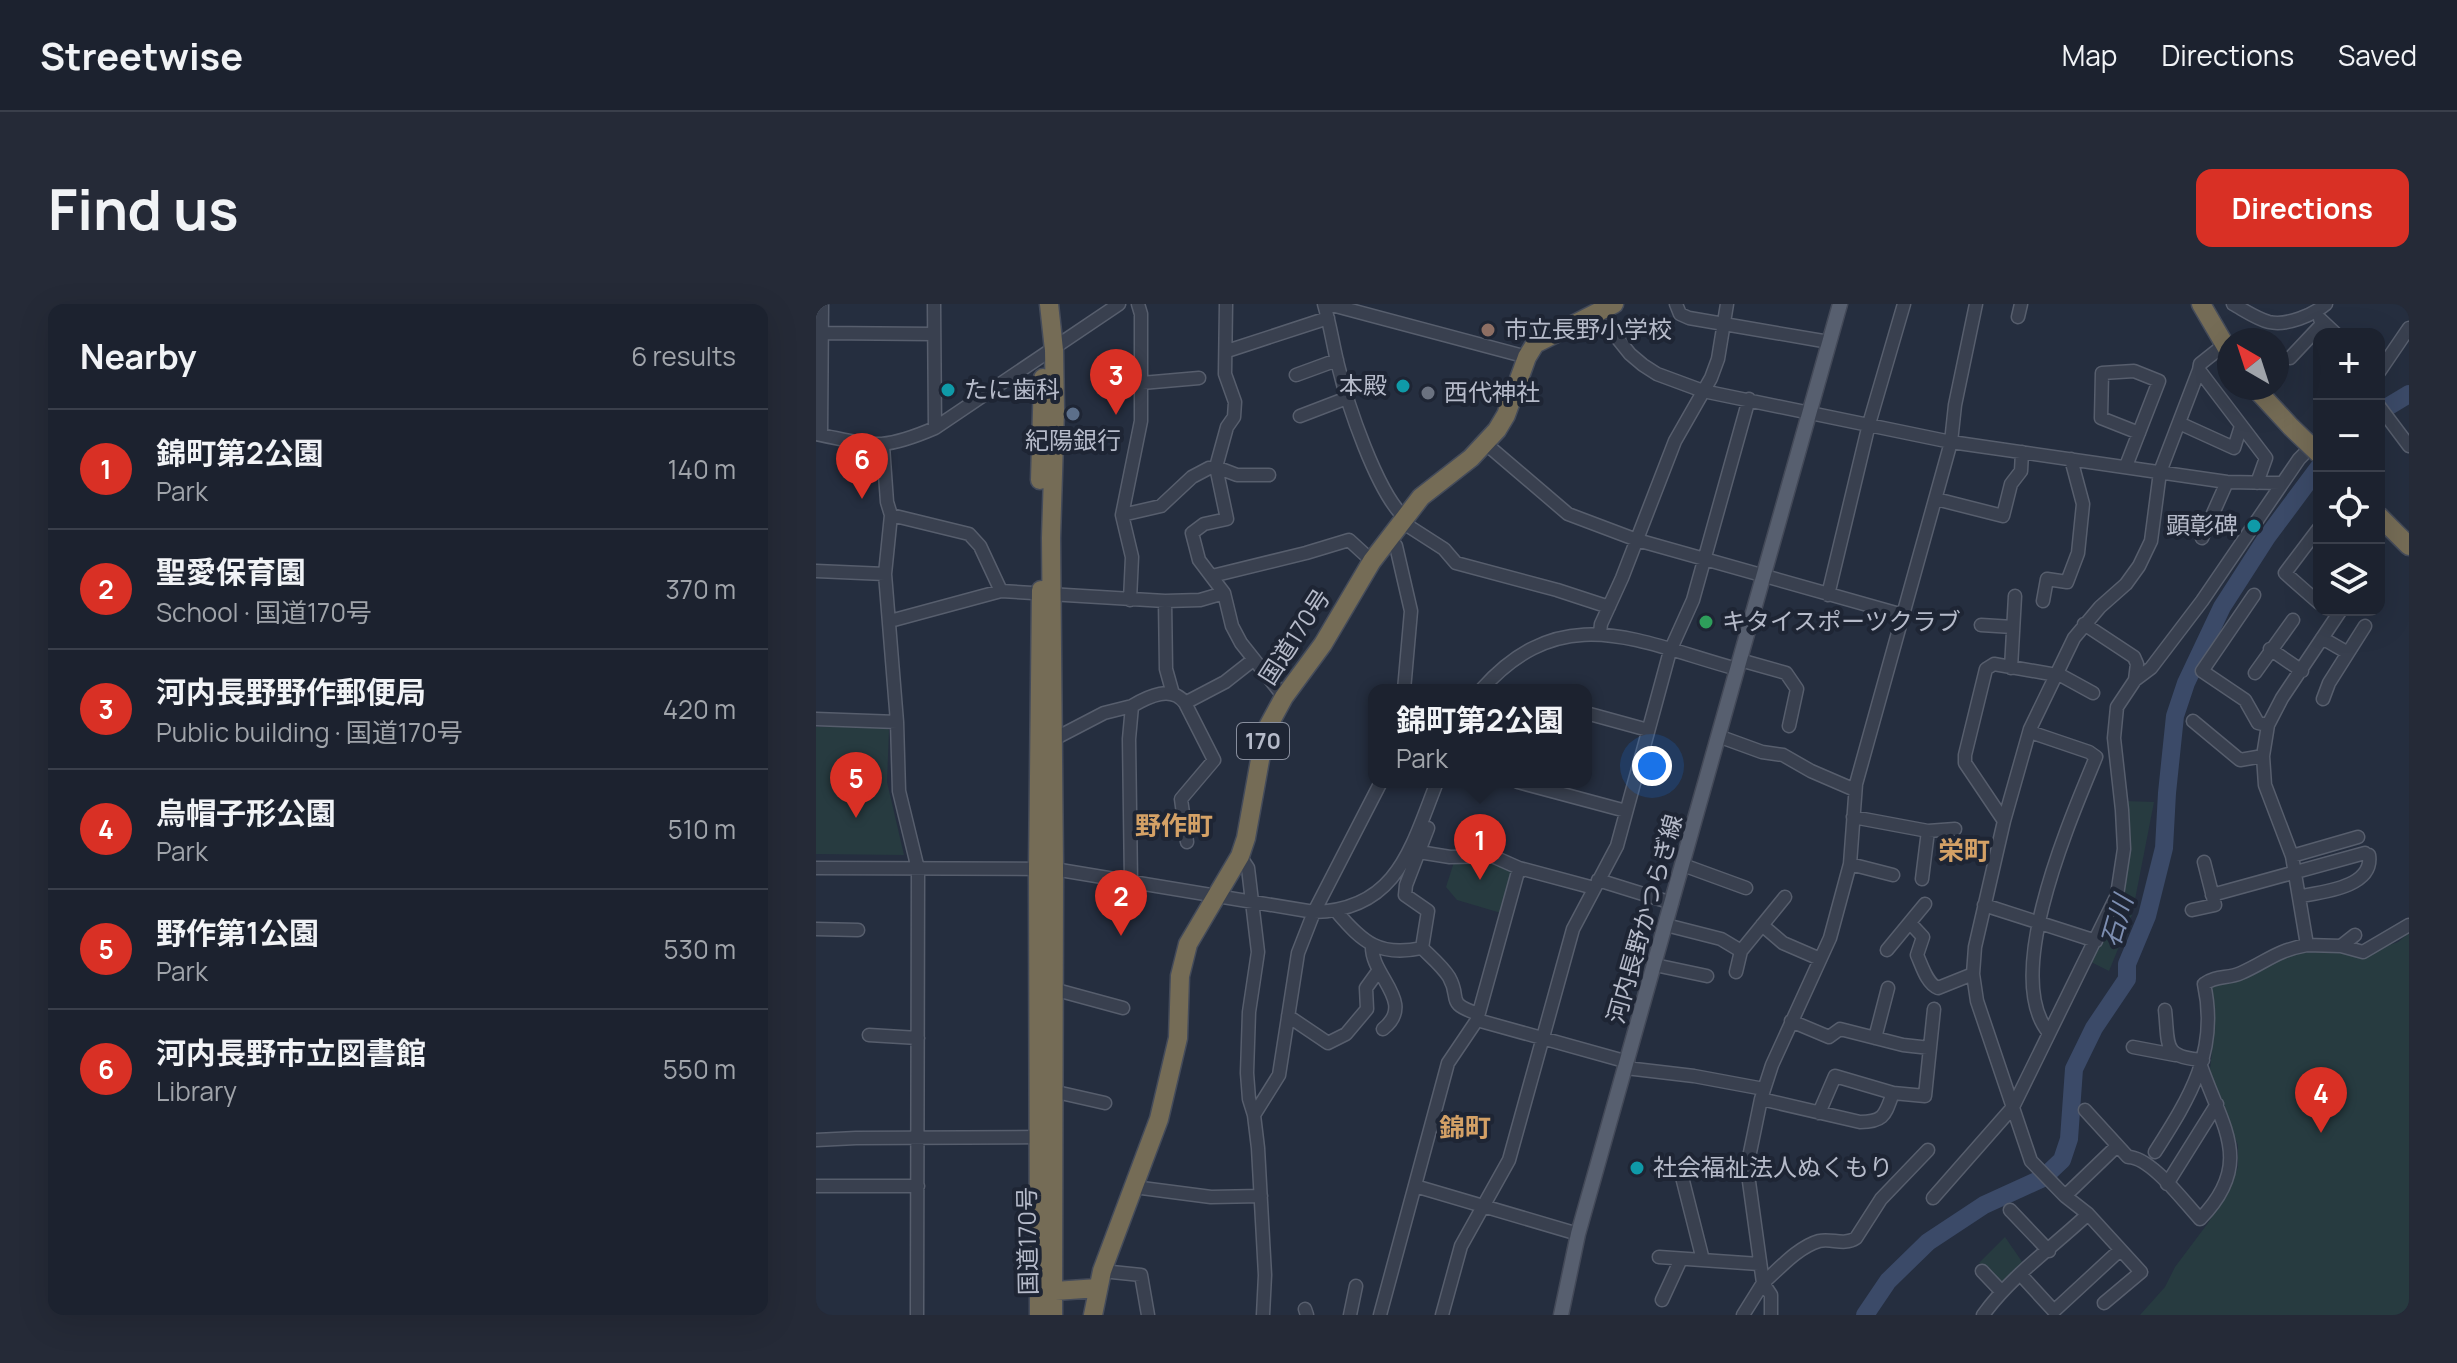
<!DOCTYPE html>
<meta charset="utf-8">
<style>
:root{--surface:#1c222f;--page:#252a37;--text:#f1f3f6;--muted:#a0a4aa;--line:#3a3f4b;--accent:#d93025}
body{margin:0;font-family:Manrope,"Noto Sans JP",sans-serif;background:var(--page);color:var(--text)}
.controls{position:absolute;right:24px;top:24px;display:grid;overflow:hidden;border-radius:16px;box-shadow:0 8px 32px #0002}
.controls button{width:72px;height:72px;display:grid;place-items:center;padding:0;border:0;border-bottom:2px solid var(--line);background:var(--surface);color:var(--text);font:40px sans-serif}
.compass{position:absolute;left:1401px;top:24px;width:72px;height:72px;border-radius:50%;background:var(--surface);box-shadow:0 8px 32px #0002;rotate:321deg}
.you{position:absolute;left:836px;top:462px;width:28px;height:28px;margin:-20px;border:6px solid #fff;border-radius:50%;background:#1a73e8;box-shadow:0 0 0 12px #1a73e833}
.badge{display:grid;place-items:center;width:52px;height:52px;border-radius:50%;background:var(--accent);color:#fff;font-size:26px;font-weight:700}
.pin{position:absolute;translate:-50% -66px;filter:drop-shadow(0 2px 4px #0008)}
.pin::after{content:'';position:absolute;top:42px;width:28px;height:24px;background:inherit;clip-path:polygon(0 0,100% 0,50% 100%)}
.popup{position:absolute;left:552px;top:380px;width:224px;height:104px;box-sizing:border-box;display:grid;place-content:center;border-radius:16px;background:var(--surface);filter:drop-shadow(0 2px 6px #0005);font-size:26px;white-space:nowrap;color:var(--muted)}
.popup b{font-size:30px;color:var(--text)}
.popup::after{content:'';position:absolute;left:50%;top:100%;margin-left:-16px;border:16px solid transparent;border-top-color:var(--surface)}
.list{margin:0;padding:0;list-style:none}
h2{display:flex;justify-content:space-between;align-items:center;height:104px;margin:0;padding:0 32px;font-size:34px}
h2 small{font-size:26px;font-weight:400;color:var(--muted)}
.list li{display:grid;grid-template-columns:52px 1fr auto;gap:24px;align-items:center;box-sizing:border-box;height:120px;padding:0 32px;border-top:2px solid var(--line)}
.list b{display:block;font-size:30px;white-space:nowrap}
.list p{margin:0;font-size:26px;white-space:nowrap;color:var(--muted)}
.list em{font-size:26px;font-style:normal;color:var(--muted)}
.icon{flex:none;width:44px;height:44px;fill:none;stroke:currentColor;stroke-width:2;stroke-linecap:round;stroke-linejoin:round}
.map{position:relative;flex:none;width:1593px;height:1011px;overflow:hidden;border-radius:16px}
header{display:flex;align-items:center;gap:48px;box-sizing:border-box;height:112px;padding:0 40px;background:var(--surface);border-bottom:2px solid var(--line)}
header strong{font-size:38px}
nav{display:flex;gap:44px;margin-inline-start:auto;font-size:28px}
.intro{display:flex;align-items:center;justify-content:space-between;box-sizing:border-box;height:192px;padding:0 48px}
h1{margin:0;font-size:56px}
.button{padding:20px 36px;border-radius:16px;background:var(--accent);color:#fff;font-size:28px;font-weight:700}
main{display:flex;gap:48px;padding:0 48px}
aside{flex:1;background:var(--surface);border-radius:16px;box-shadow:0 8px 32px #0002}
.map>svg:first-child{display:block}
.green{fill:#273b40}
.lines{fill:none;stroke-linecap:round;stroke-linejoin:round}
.river{stroke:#3b4a68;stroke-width:18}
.minor-casing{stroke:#575e6d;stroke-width:15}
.major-casing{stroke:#434958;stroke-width:17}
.highway-casing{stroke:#444b5a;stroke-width:21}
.minor{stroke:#39404f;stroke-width:12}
.major{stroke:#575f6f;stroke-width:14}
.highway{stroke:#756c56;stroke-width:18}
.highway-bridge-casing{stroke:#444b5a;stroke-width:21;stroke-linecap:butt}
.highway-bridge{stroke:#756c56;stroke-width:18}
.education-dot{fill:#8d6e63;stroke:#1e2534;stroke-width:3}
.culture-dot{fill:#0f9aa8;stroke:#1e2534;stroke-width:3}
.worship-dot{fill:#6b7280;stroke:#1e2534;stroke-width:3}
.service-dot{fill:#5c6f8a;stroke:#1e2534;stroke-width:3}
.leisure-dot{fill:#2e9e5b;stroke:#1e2534;stroke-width:3}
.labels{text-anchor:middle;stroke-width:8;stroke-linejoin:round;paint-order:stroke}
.shield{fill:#1e2534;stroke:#888e9d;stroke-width:2}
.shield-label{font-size:22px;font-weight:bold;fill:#b6bbca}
.poi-label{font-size:24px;fill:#b6bbca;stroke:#1e2534;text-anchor:start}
.street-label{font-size:24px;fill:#b6bbca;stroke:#1e2534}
.neighbourhood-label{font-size:26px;font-weight:bold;fill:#d4a166;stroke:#1e2534}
.water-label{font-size:26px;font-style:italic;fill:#7d8eb1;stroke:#1e2534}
</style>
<header>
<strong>Streetwise</strong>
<nav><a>Map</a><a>Directions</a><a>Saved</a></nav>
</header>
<div class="intro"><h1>Find us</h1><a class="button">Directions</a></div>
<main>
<aside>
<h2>Nearby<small>6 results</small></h2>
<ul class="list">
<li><span class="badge">1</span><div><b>錦町第2公園</b><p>Park</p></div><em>140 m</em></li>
<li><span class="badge">2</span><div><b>聖愛保育園</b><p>School · 国道170号</p></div><em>370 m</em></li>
<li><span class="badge">3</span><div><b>河内長野野作郵便局</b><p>Public building · 国道170号</p></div><em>420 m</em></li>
<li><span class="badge">4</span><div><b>烏帽子形公園</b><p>Park</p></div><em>510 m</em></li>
<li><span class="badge">5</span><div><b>野作第1公園</b><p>Park</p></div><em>530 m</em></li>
<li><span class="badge">6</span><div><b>河内長野市立図書館</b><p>Library</p></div><em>550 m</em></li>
</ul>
</aside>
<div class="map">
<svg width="1593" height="1011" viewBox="0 0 1593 1011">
<rect width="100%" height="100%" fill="#252e3f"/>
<path class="green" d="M0,423H69L73,426L71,478L88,551L0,550Z
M1309,497L1338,498L1316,611L1293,667L1273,657L1304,593Z
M670,553L696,565L698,569L685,609L641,596L630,583L638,558Z
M1593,629V1011H1324L1349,983L1359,963L1392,919L1412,886L1422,863V841L1399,789L1394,765L1396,747L1387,710L1388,681L1490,643L1548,650L1582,638Z
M1189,933L1209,962L1187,978L1182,977L1163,959Z"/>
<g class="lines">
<path class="river" d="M1563,108L1593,90
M1049,1011L1072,977L1112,938L1168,901L1227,874L1246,856L1253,835L1258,765L1278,724L1311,675V660L1331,612L1348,544L1351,489L1359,412L1370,379L1406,303L1451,233L1503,163"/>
<defs>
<path id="minor" d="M118,0L119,124
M508,0C514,20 517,41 522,61C531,99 561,189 589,214
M512,0L711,53
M860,0L864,10L873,14L1013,38
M1417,0C1428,6 1441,15 1453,18C1471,22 1497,11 1510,0
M781,9L814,50L827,61L841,70L887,87L1135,138L1411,178L1465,179
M1202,13L1205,0
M1504,15L1520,30
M6,29L118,30
M411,47L512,14
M1474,54L1507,19
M1383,66L1384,60L1408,41
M1563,68L1593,24
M480,71L521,56
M326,79L383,74
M1563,102L1593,142
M484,112L531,94
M1363,119L1418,144L1425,122
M0,130C56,141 63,148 119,124L303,0
M5,131L6,0
M670,140L752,210L821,236L1087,311
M67,142L71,198L75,211L69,270L81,418L83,487L102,565L101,1011
M1310,162L1343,77L1318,67L1286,69L1285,114L1323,129
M1120,195L1187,212L1195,180L1205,167L1206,148
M75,211L153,230L164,242L185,287
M306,211L345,202L376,173L393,164L400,163L421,171H453
M586,218L628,245L640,259L741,286L793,303
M1503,224L1469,269L1503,299
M1386,234L1411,178
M574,235L580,242L595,307L588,386
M0,267L69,270
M396,272L490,249L533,236L556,257
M408,289L383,256L376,229L388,220L411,215L400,163L411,123L418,113L419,98L409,70L410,0
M1012,291L1053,120L1088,0
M1438,291L1386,367L1429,396L1442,419L1452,421
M314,296L316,253L306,211L325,117V10L322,0
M349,297L350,365L357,390
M1227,297L1231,275L1251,278L1262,249L1267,200L1255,155
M1525,306L1466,394L1452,421L1447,452L1449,481L1476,552L1491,641L1525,642L1547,648L1593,621
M74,317L185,287L349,297L384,296L408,289L416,322L425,339L468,393
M1268,320L1318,353L1321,360L1319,376
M1165,321L1197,323
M784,329L785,320L806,274L859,137L895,74L902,55L911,0
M1506,334L1532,349
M1454,345L1486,367
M924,356L970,369L981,385L973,422
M1195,364L1199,292
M1439,369L1477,316
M665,386C747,294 822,338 921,365
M1507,395L1513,379L1549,322
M369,399L398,456L365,495L371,538
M770,409L832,426
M0,415L81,418
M1377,417L1424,456L1447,452
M1214,428L1273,448L1280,453C1255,514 1185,672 1233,729
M902,432L946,448L967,451L995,467L1039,486
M238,435L288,409L316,402
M702,478L810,507
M1037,513L1112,527L1139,525
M1188,517L1149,459V451L1170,365L1178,360L1246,372L1277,389
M612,524L590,581L589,591L612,607L606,644C615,653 626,662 633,673C646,696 628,698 662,710
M603,548L634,553L676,552L703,564L778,584
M424,552L432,564L442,648L433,708L431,769L433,795L438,811L442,844L449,971L447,1011
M1476,552L1542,533
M1034,560L1077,571
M867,561L930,584
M0,564L238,565L498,608C581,606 595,544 621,478
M1106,575L1112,527
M782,576L856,599
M315,578L313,435L316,402C333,392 356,381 369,399L409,378L437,356
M1396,591L1549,549
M1485,592C1507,588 1558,583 1553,551
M1168,601L1280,637
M1376,606L1399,601L1388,558
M520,607C547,639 564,653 606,644
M1095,620L1107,633L1101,651C1106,662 1111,680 1122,684L1157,670
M850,621L905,635L925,647
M946,621L967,639L1004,655
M0,625L42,626
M556,641C554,672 601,698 567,725
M1525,642L1539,631
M1071,646L1109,600
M839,661L891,672
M920,668L925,647L969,593
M237,685L307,704
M1349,706C1353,742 1346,753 1387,756
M472,712L512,739L530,730L551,705L550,684L563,666
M661,716L812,758
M975,717L1013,733L1024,725L1087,741L1114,744
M53,731L102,734
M1059,734L1072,684
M1317,743L1359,751
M810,764L878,772L948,785
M236,787L289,799
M945,795L1044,818C1069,818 1069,810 1077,789
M1269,806L1312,853C1335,853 1368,898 1384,915C1439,859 1406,823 1385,762
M1003,809L1019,772L1077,789L1109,792L1118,705
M438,811L463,771L482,649L498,608L565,478
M0,836L40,834L229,833
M1339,848C1374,793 1403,747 1388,680C1400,671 1412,675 1425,669C1452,657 1459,647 1491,641
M866,873L887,956
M1351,880L1401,800
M0,882H102
M599,882L762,930
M318,883L395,893L445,892
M1249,892L1301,842
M1117,894L1197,803L1301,591L1308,545L1306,506L1298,434L1301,403L1319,376L1335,364L1386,297L1483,155L1503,135
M1194,906L1233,947
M843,953L943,960
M286,967L325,971L332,1011
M1166,967L1185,987
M1204,970L1238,1007L1304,946
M846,996L865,955
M1288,999L1325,968L1272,910L1249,892L1215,857L1161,697L1157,670L1159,643L1188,517L1214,425L1258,334L1284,303L1310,280L1323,262L1335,237L1344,168L1383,66L1450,154L1441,179
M489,1005L491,1011
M534,1011L540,982
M564,1011L632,759L661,716L703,564
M626,1011L645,942L693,856L757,625L801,542L854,347L877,296L933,95
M927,1011L947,979L931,863L945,795L956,761L1014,634L1034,560L1040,480L1135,138L1139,101L1160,0
M955,1011V991L947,979C963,965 982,943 1003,937C1016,934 1028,942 1040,934L1065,895L1112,846
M1167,1011C1195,972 1237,943 1272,910"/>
<path id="major" d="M745,1011L762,930L1024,0"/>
<path id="highway" d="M233,0L238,46L239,106L235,234L238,565L237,1011
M1385,0L1413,48
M1439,84L1475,123
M224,176L227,74
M1563,212L1593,242
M225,988L282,984
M223,1011L222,565L225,286
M277,1011L286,967L343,815L362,734L364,672L372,640L424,552L430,534L449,428L468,393L507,340L556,257L605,193L655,154L681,126L690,111L711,53L719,40L798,0"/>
</defs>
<use href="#minor" class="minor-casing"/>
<use href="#major" class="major-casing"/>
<use href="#highway" class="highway-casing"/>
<use href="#minor" class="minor"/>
<use href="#major" class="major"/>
<use href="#highway" class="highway"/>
<defs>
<path id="highway-bridge" d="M1475,123L1503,150"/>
</defs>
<use href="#highway-bridge" class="highway-bridge-casing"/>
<use href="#highway-bridge" class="highway-bridge"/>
</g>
<circle class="education-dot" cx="672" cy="26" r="8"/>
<g class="culture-dot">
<circle cx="587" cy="82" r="8"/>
<circle cx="132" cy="86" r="8"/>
<circle cx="1438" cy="222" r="8"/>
<circle cx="821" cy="864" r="8"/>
</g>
<circle class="worship-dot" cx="612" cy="89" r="8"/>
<circle class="service-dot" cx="257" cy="110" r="8"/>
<circle class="leisure-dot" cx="890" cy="318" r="8"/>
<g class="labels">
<rect class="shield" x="421" y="419" width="52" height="36" rx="6"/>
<g class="shield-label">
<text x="447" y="445">170</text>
</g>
<g class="poi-label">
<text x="688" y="34">市立長野小学校</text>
<text x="571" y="90" text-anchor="end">本殿</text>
<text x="148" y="94">たに歯科</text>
<text x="628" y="97">西代神社</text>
<text x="257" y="145" text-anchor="middle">紀陽銀行</text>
<text x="1422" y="230" text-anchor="end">顕彰碑</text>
<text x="906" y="326">キタイスポーツクラブ</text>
<text x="837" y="872">社会福祉法人ぬくもり</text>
</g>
<g class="street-label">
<text transform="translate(479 333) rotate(-57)" y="8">国道170号</text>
<text transform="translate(829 615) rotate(-74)" y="8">河内長野かつらぎ線</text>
<text transform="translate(212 937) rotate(-91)" y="8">国道170号</text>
</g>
<g class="neighbourhood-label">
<text x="358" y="531">野作町</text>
<text x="1148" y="556">栄町</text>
<text x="649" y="833">錦町</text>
</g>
<g class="water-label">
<text transform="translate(1301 617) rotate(-74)" y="9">石川</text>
</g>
</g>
</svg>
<div class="controls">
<button>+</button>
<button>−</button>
<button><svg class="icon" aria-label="locate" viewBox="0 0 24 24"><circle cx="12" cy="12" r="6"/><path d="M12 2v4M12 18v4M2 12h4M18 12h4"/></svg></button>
<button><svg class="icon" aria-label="layers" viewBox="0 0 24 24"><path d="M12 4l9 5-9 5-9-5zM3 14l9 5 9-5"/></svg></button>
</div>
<svg class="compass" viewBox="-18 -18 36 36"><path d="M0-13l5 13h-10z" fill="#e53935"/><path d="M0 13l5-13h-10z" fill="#a0a4aa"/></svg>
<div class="you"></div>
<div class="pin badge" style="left:664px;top:576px">1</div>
<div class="popup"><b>錦町第2公園</b>Park</div>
<div class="pin badge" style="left:305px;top:632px">2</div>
<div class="pin badge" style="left:300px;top:111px">3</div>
<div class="pin badge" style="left:1505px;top:829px">4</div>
<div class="pin badge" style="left:40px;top:514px">5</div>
<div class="pin badge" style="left:46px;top:195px">6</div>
</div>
</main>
